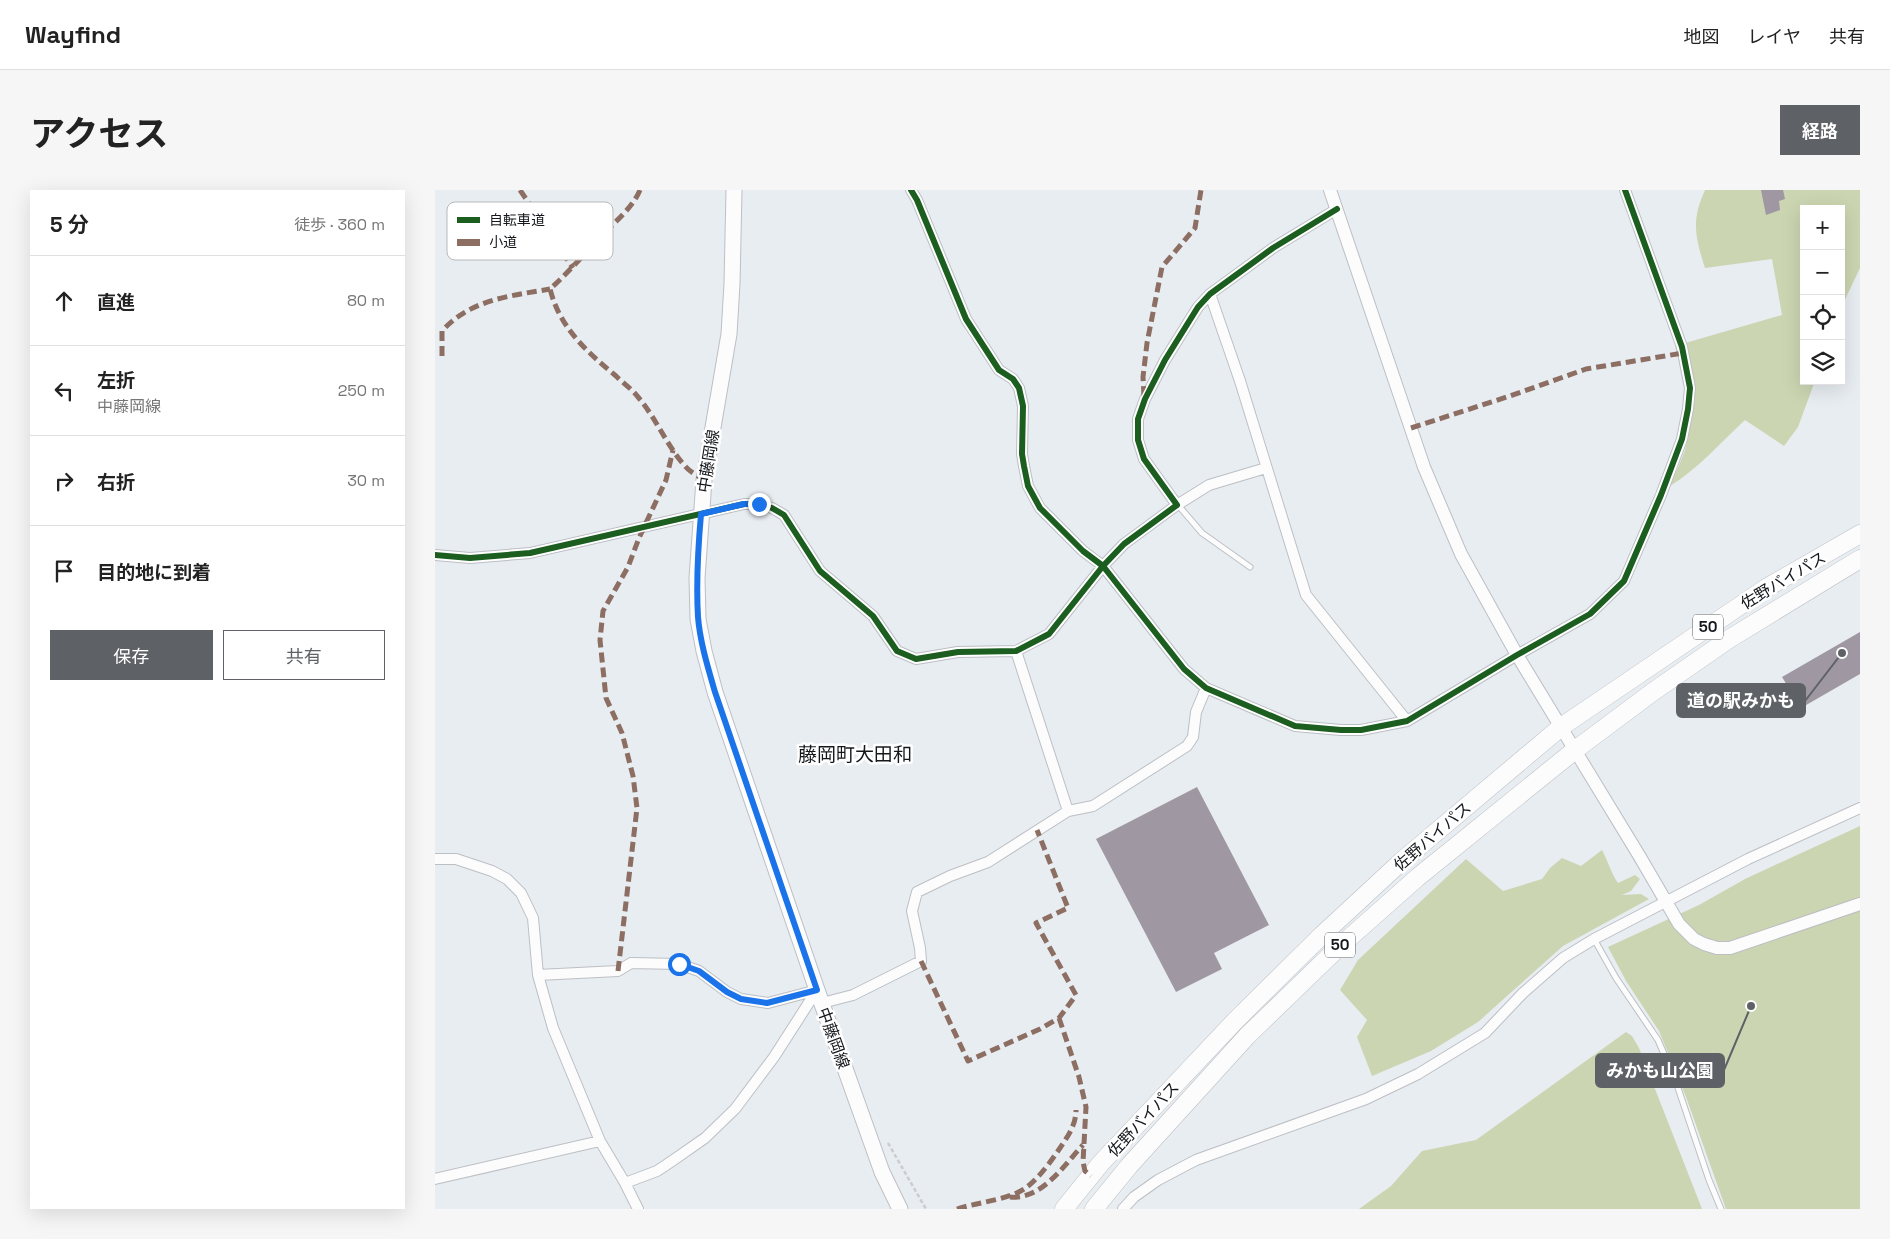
<!DOCTYPE html>
<html lang="ja">
<meta charset="utf-8">
<style>
:root{--surface:#fff;--page:#f6f6f6;--text:#222;--muted:#767676;--line:#e0e0e0;--accent:#5e6266}
body{margin:0;font-family:"Space Grotesk","Noto Sans JP",sans-serif;background:var(--page);color:var(--text)}
.controls{position:absolute;right:15px;top:15px;display:grid;overflow:hidden;border-radius:0px;box-shadow:0 5px 20px #0002}
.controls button{width:45px;height:45px;display:grid;place-items:center;padding:0;border:0;border-bottom:1px solid var(--line);background:var(--surface);color:var(--text);font:25px sans-serif}
.stop{position:absolute;width:15px;height:15px;margin:-11px;border:4px solid #1a73e8;border-radius:50%;background:#fff}
.stop.end{background:#1a73e8;border-color:#fff;box-shadow:0 1px 5px #0008}
.list{margin:0;padding:0;list-style:none}
h2{display:flex;justify-content:space-between;align-items:center;height:65px;margin:0;padding:0 20px;font-size:21px}
h2 small{font-size:16px;font-weight:400;color:var(--muted)}
.list li{display:grid;grid-template-columns:32px 1fr auto;gap:15px;align-items:center;box-sizing:border-box;height:90px;padding:0 20px;border-top:1px solid var(--line)}
.list b{display:block;font-size:19px;white-space:nowrap}
.list p{margin:0;font-size:16px;white-space:nowrap;color:var(--muted)}
.list em{font-size:16px;font-style:normal;color:var(--muted)}
.actions{display:flex;gap:10px;padding:15px 20px}
.actions a{flex:1;padding:11px 0;border:1px solid var(--accent);border-radius:0px;text-align:center;font-size:18px;color:var(--accent)}
.actions .main{background:var(--accent);color:#fff}
.icon{flex:none;width:28px;height:28px;fill:none;stroke:currentColor;stroke-width:2;stroke-linecap:round;stroke-linejoin:round}
.map{position:relative;flex:none;width:1425px;height:1019px;overflow:hidden;border-radius:0px}
header{display:flex;align-items:center;gap:30px;box-sizing:border-box;height:70px;padding:0 25px;background:var(--surface);border-bottom:1px solid var(--line)}
header strong{font-size:24px}
nav{display:flex;gap:28px;margin-inline-start:auto;font-size:18px}
.intro{display:flex;align-items:center;justify-content:space-between;box-sizing:border-box;height:120px;padding:0 30px}
h1{margin:0;font-size:35px}
.button{padding:12px 22px;border-radius:0px;background:var(--accent);color:#fff;font-size:18px;font-weight:700}
main{display:flex;gap:30px;padding:0 30px}
aside{flex:1;background:var(--surface);border-radius:0px;box-shadow:0 5px 20px #0002}
.map>svg:first-child{display:block}
.green{fill:#cbd5b1}
.building{fill:#9f98a2}
.lines{fill:none;stroke-linecap:round;stroke-linejoin:round}
.service-casing{stroke:#bcbfc3;stroke-width:7}
.minor-casing{stroke:#bcbfc3;stroke-width:12}
.tertiary-casing{stroke:#bcbfc3;stroke-width:14}
.secondary-casing{stroke:#bcbfc3;stroke-width:17}
.trunk-casing{stroke:#bcbfc3;stroke-width:19}
.path{stroke:#cbcccf;stroke-width:2.5;stroke-dasharray:4 2.5;stroke-linecap:butt}
.service{stroke:#fcfcfd;stroke-width:5}
.minor{stroke:#fcfcfd;stroke-width:10}
.tertiary{stroke:#fcfcfd;stroke-width:12}
.secondary{stroke:#fcfcfd;stroke-width:15}
.trunk{stroke:#fcfcfd;stroke-width:18}
.quiet{stroke:#8d6e63;stroke-width:5;stroke-dasharray:10 5;stroke-linecap:butt}
.cycleway-casing{stroke:#fff;stroke-width:9}
.cycleway{stroke:#1b5e20;stroke-width:6}
.route{stroke:#1a73e8;stroke-width:6}
.labels{text-anchor:middle;stroke-width:5;stroke-linejoin:round;paint-order:stroke}
.shield{fill:#fff;stroke:#5a5d5f;stroke-width:1}
.shield-label{font-size:15px;font-weight:bold;fill:#14171b}
.street-label{font-size:16px;fill:#14171b;stroke:#fff}
.quarter-label{font-size:19px;fill:#14171b;stroke:#fff}
.key{fill:#fff;stroke:#b8b9bb;stroke-width:1}
.key-label{font-size:14px;fill:#14171b}
.leader{fill:none;stroke:#5e6266;stroke-width:2}
.callout-dot{fill:#5e6266;stroke:#fff;stroke-width:2}
.callout{fill:#5e6266;stroke:#5e6266;stroke-width:2}
.callout-label{font-size:18px;text-anchor:middle;font-weight:bold;fill:#fff}
</style>
<header>
<strong>Wayfind</strong>
<nav><a>地図</a><a>レイヤ</a><a>共有</a></nav>
</header>
<div class="intro"><h1>アクセス</h1><a class="button">経路</a></div>
<main>
<aside>
<h2>5 分<small>徒歩 · 360 m</small></h2>
<ul class="list">
<li><svg class="icon" aria-label="ahead" viewBox="0 0 24 24"><path d="M12 20V5M6 11l6-6 6 6"/></svg><div><b>直進</b></div><em>80 m</em></li>
<li><svg class="icon" aria-label="left" viewBox="0 0 24 24"><path d="M17 20v-9H6M10 6l-5 5 5 5"/></svg><div><b>左折</b><p>中藤岡線</p></div><em>250 m</em></li>
<li><svg class="icon" aria-label="right" viewBox="0 0 24 24"><path d="M7 20v-9h11M14 6l5 5-5 5"/></svg><div><b>右折</b></div><em>30 m</em></li>
<li><svg class="icon" aria-label="arrive" viewBox="0 0 24 24"><path d="M6 21V4h12l-3 4 3 4H6"/></svg><div><b>目的地に到着</b></div></li>
</ul>
<div class="actions"><a class="main">保存</a><a>共有</a></div>
</aside>
<div class="map">
<svg width="1425" height="1019" viewBox="0 0 1425 1019">
<rect width="100%" height="100%" fill="#e8edf2"/>
<path class="green" d="M1270,0H1425V78L1406,118V19H1369V191H1380L1363,237L1349,256L1310,230C1286,252 1263,279 1235,296C1240,283 1246,272 1250,260C1260,225 1248,190 1240,156L1347,125L1337,69L1270,78C1260,47 1256,31 1270,0Z
M1425,636V1019H1291L1251,907L1224,841L1191,791L1173,757L1264,715L1310,689Z
M1167,660C1173,671 1176,683 1183,693L1200,685L1205,689L1196,701L1187,705L1206,704L1214,709L1128,756L1043,832L996,861L937,886L922,847L932,830L905,800L923,770L1031,669L1068,701L1107,689L1115,678L1127,668L1146,676Z
M1191,842L1197,846L1204,858L1267,1019H924L956,996L987,961L1041,950Z"/>
<path class="building" d="M1326,0H1348L1350,9L1344,11L1345,20L1331,25Z
M1425,442V484L1366,518L1347,487Z
M762,597L834,735L779,763L787,779L741,802L661,649Z"/>
<g class="lines">
<defs>
<path id="service" d="M743,315L767,343L815,377
M1159,749L1181,788L1223,850L1241,892L1274,990L1286,1019"/>
<path id="minor" d="M476,0L482,10L531,129L564,180L578,189L584,198L588,216L587,264L589,276L593,296L605,318L648,361L668,376L749,479L771,498L860,536L906,540H926L972,531L1082,465L1155,424L1189,391L1226,305L1247,249L1253,219L1255,198L1247,157L1190,0
M775,104L805,191L871,405L972,531
M742,315L774,295L831,278
M0,365L35,368L95,363L309,314H324L337,318L349,325L385,381L438,426L462,461L481,469L523,462L581,461L614,444L668,376L689,354L742,315L709,269L703,250V229L710,209L730,170L763,117L775,104L838,58L902,19
M581,461L633,621
M0,669H21L57,681L72,689L86,703L98,728L103,785L118,838L165,951L190,993L203,1019
M103,785L183,781L196,773L244,774L264,781L292,802L306,809L333,813L382,800
M387,813L418,805L486,771L485,758L477,721L482,702L515,686L553,672L633,621L658,616L752,556L758,547L761,522L771,498
M0,989L165,951
M190,993L222,981L237,971L270,948L300,919L339,867L382,800
M688,1019L699,1007L723,990L761,970L931,909L983,884L1050,843L1088,803L1128,768L1159,749L1313,669L1425,618"/>
<path id="tertiary" d="M895,0L989,277L1026,364L1082,465L1205,667L1244,734L1259,749L1269,754L1282,758H1295L1425,714"/>
<path id="secondary" d="M299,0L297,94L294,144L269,290L262,388L263,429L269,461L280,502L382,800L447,982L465,1019"/>
<path id="trunk" d="M629,1019L666,973L800,831L887,745L968,670L1126,537L1331,398L1425,344
M659,1019L694,976L812,846L904,757L983,687L1140,560L1219,501L1294,449L1425,369"/>
</defs>
<use href="#service" class="service-casing"/>
<use href="#minor" class="minor-casing"/>
<use href="#tertiary" class="tertiary-casing"/>
<use href="#secondary" class="secondary-casing"/>
<use href="#trunk" class="trunk-casing"/>
<path class="path" d="M453,953L491,1019"/>
<use href="#service" class="service"/>
<use href="#minor" class="minor"/>
<use href="#tertiary" class="tertiary"/>
<use href="#secondary" class="secondary"/>
<use href="#trunk" class="trunk"/>
<path class="quiet" d="M85,0L138,78
M205,0C197,19 178,33 165,48C148,65 133,83 115,99C125,138 151,161 181,186C188,193 197,199 203,207C221,228 232,256 250,276C255,282 263,286 269,290
M7,166V141C36,109 75,106 115,99
M709,206L708,187L712,153L727,77L760,38L766,0
M976,238L1075,206L1151,179L1248,163
M486,771L533,871L605,839L624,828L641,805L601,733L633,718L602,640
M183,781L202,618L198,586L187,543L171,508L165,450L168,421L193,377L204,348L231,290L238,260
M624,828L644,887L651,917L648,972L650,981L656,986
M575,1007C607,1010 629,975 648,955
M522,1019C543,1012 575,1010 592,997C605,987 616,971 625,958C633,946 641,935 641,920"/>
<defs>
<path id="cycleway" d="M476,0L482,10L531,129L564,180L578,189L584,198L588,216L587,264L589,276L593,296L605,318L648,361L668,376L749,479L771,498L860,536L906,540H926L972,531L1082,465L1155,424L1189,391L1226,305L1247,249L1253,219L1255,198L1247,157L1190,0
M0,365L35,368L95,363L309,314H324L337,318L349,325L385,381L438,426L462,461L481,469L523,462L581,461L614,444L668,376L689,354L742,315L709,269L703,250V229L710,209L730,170L763,117L775,104L838,58L902,19"/>
</defs>
<use href="#cycleway" class="cycleway-casing"/>
<use href="#cycleway" class="cycleway"/>
</g>
<g class="lines">
<path class="route" d="M244,774L264,781L292,802L306,809L332,813L382,800L280,502C273,478 265,452 263,427C261,393 263,358 266,324L309,314H324"/>
</g>
<g class="labels">
<g class="shield">
<rect x="1258" y="424.5" width="30" height="25" rx="4"/>
<rect x="890" y="742.5" width="30" height="25" rx="4"/>
</g>
<g class="shield-label">
<text x="1273" y="442">50</text>
<text x="905" y="760">50</text>
</g>
<g class="street-label">
<text transform="translate(273 271) rotate(-81)" y="6">中藤岡線</text>
<text transform="translate(1348 390) rotate(-31)" y="6">佐野バイパス</text>
<text transform="translate(997 646) rotate(-41)" y="6">佐野バイパス</text>
<text transform="translate(399 848) rotate(70)" y="6">中藤岡線</text>
<text transform="translate(708 929) rotate(-47)" y="6">佐野バイパス</text>
</g>
<g class="quarter-label">
<text x="420" y="571">藤岡町大田和</text>
</g>
</g>
<rect x="12" y="12" width="166" height="58" rx="8" class="key"/>
<rect x="22" y="27" width="23" height="6" fill="#1b5e20"/>
<rect x="22" y="49" width="23" height="7" fill="#8d6e63"/>
<g class="key-label">
<text x="54" y="35">自転車道</text>
<text x="54" y="57">小道</text>
</g>
<path class="leader" d="M1407 463L1370 511M1316 816L1289 880"/>
<g class="callout-dot">
<circle cx="1407" cy="463" r="5"/>
<circle cx="1316" cy="816" r="5"/>
</g>
<g class="callout">
<rect x="1242" y="494" width="128" height="33" rx="5"/>
<rect x="1161" y="864" width="128" height="33" rx="5"/>
</g>
<g class="callout-label">
<text x="1306" y="517">道の駅みかも</text>
<text x="1225" y="887">みかも山公園</text>
</g>
</svg>
<div class="controls">
<button>+</button>
<button>−</button>
<button><svg class="icon" aria-label="locate" viewBox="0 0 24 24"><circle cx="12" cy="12" r="6"/><path d="M12 2v4M12 18v4M2 12h4M18 12h4"/></svg></button>
<button><svg class="icon" aria-label="layers" viewBox="0 0 24 24"><path d="M12 4l9 5-9 5-9-5zM3 14l9 5 9-5"/></svg></button>
</div>
<div class="stop" style="left:244px;top:774px"></div>
<div class="stop end" style="left:324px;top:314px"></div>
</div>
</main>
